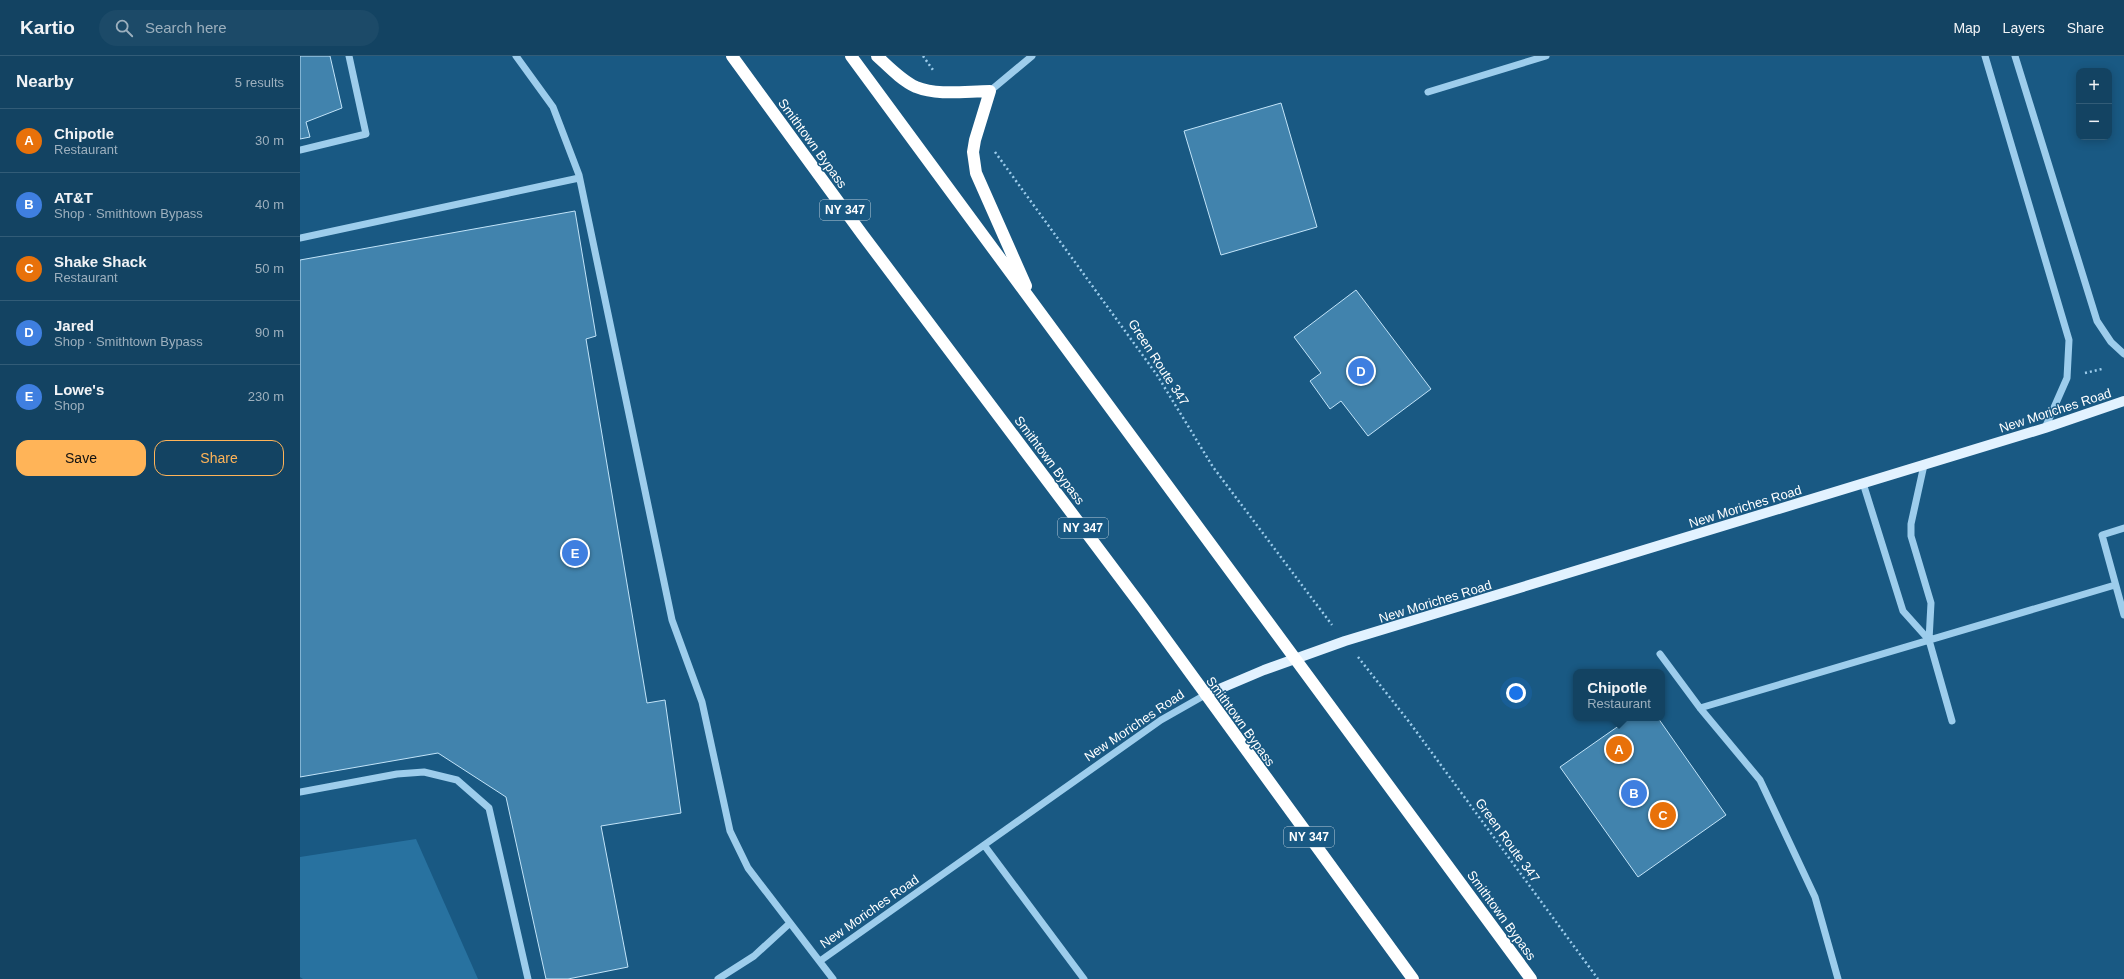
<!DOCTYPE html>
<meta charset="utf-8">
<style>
:root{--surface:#134362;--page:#1c4a68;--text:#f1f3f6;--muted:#9db0be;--line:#325c77;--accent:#ffb458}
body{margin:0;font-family:Helvetica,sans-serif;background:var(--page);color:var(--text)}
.controls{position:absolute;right:12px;top:12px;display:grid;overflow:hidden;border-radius:8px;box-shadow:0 2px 10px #0003}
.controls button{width:36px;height:36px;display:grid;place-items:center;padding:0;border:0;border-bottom:1px solid var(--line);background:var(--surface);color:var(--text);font:20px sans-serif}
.you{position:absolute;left:1216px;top:637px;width:14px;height:14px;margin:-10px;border:3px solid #fff;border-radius:50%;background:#1a73e8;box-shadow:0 0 0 6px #1a73e833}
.badge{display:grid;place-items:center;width:26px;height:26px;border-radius:50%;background:var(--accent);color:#fff;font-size:13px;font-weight:700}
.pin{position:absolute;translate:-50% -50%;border:2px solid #fff;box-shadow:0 1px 4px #0006}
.popup{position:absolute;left:1273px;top:613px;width:92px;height:52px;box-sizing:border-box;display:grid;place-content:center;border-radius:8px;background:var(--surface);filter:drop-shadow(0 1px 3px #0005);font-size:13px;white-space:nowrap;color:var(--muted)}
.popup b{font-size:15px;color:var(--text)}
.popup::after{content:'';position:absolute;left:50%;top:100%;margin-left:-8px;border:8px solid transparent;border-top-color:var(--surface)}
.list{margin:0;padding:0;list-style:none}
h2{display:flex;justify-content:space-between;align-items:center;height:52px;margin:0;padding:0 16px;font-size:17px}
h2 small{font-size:13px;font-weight:400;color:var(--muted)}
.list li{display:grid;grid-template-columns:26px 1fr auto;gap:12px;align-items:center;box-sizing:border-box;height:64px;padding:0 16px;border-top:1px solid var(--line)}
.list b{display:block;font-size:15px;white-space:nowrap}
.list p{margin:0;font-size:13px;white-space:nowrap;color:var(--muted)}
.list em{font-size:13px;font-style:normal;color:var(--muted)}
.actions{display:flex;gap:8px;padding:12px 16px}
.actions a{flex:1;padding:9px 0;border:1px solid var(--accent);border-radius:12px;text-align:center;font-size:14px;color:var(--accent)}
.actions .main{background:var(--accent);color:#111}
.icon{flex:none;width:22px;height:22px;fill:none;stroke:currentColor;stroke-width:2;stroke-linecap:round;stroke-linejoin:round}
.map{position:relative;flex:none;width:1824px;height:923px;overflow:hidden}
header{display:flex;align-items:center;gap:24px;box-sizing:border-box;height:56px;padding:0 20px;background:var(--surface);border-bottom:1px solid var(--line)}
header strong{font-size:19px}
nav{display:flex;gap:22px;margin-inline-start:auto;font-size:14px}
.search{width:280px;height:36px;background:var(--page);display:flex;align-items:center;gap:10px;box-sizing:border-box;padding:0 14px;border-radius:22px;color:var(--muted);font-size:15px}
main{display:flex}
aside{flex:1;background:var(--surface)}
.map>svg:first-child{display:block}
.green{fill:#2872a0}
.building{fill:#4183ad;stroke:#c2e4f9}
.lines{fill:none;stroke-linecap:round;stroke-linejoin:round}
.path{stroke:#9dcdec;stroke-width:2.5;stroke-dasharray:2 3;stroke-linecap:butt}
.minor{stroke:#9dcdec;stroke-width:7}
.major{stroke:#e2f2ff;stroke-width:10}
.highway{stroke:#fff;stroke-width:12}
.labels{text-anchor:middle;stroke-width:3;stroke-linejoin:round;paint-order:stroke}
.shield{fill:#195983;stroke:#bacdda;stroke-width:1}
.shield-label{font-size:12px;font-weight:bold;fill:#fff}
.street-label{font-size:13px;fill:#fff;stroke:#195983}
</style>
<header>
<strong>Kartio</strong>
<div class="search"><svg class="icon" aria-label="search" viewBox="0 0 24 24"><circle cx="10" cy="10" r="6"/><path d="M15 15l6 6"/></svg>Search here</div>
<nav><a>Map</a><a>Layers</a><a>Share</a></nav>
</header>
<main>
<aside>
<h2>Nearby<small>5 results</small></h2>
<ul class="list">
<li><span class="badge" style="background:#e8710a">A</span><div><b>Chipotle</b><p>Restaurant</p></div><em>30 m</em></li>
<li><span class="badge" style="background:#3f7fe0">B</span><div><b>AT&amp;T</b><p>Shop · Smithtown Bypass</p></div><em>40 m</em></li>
<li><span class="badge" style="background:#e8710a">C</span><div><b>Shake Shack</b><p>Restaurant</p></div><em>50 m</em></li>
<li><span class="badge" style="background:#3f7fe0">D</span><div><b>Jared</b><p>Shop · Smithtown Bypass</p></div><em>90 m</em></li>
<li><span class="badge" style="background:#3f7fe0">E</span><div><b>Lowe's</b><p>Shop</p></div><em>230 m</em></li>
</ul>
<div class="actions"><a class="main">Save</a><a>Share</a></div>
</aside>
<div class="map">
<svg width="1824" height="923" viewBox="0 0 1824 923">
<rect width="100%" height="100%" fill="#195983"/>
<path class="green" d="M116,783L178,923H3L0,921V801Z"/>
<path class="building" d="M0,0H30L42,52L6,66L10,81L0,83Z
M981,47L1017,171L921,199L884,75Z
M275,155L296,280L286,283L347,647L365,644L381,757L301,770L328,911L268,923H246L206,741L138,697L0,721V204Z
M1056,234L1131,333L1068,380L1041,345L1030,353L1010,325L1021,317L994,281Z
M1330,662H1358L1426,759L1338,821L1260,711Z"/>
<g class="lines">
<path class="path" d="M623,0L633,14
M695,96L857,319L913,411L1032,569
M1785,317L1802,313
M1058,601L1110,667L1298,923"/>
<path class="minor" d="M216,0L253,51L279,119L372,564L402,646L430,775L448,812L533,923
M1685,0L1769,284L1767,322L1745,372
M1715,0L1797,265L1811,286L1824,298
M690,35L732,0
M1128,36L1246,0
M0,94L66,78L49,0
M0,182L279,122
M1624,409L1611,468V480L1631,547L1629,584L1652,665
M1563,427L1603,555L1629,584
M1824,472L1802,479L1824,559
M1360,598L1400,652L1460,724L1515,841L1538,923
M1400,652L1815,529
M0,736L97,718L124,716L157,724L189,752L228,923
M684,789L784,923
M520,905L861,664L905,639
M418,923L454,900L490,867"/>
<path class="major" d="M905,639L964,614L1045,585L1745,372L1824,345"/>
<path class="highway" d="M432,0L562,178L843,552L1113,923
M551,0L1231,923
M577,0C589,11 601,24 616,31C638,40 667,35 690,35L675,84L673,96L676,117L726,230"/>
</g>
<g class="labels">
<g class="shield">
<rect x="520" y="144" width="50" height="20" rx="3"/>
<rect x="758" y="462" width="50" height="20" rx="3"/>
<rect x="984" y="771" width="50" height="20" rx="3"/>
</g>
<g class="shield-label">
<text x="545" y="158">NY 347</text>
<text x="783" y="476">NY 347</text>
<text x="1009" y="785">NY 347</text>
</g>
<g class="street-label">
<text transform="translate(513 87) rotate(54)" y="5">Smithtown Bypass</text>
<text transform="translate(859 306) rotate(57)" y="5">Green Route 347</text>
<text transform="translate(1755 354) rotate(-18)" y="5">New Moriches Road</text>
<text transform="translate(750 404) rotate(53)" y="5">Smithtown Bypass</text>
<text transform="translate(1445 450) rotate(-17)" y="5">New Moriches Road</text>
<text transform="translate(1135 545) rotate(-17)" y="5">New Moriches Road</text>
<text transform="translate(941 665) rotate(54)" y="5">Smithtown Bypass</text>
<text transform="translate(834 669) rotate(-34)" y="5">New Moriches Road</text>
<text transform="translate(1208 784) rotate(54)" y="5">Green Route 347</text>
<text transform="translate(569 855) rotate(-35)" y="5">New Moriches Road</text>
<text transform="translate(1202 859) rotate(54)" y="5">Smithtown Bypass</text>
</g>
</g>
</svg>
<div class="controls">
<button>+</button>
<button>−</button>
</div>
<div class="you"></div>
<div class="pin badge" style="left:1319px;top:693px;background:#e8710a">A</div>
<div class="popup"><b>Chipotle</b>Restaurant</div>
<div class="pin badge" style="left:1334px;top:737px;background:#3f7fe0">B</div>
<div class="pin badge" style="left:1363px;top:759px;background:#e8710a">C</div>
<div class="pin badge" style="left:1061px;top:315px;background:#3f7fe0">D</div>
<div class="pin badge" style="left:275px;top:497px;background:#3f7fe0">E</div>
</div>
</main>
